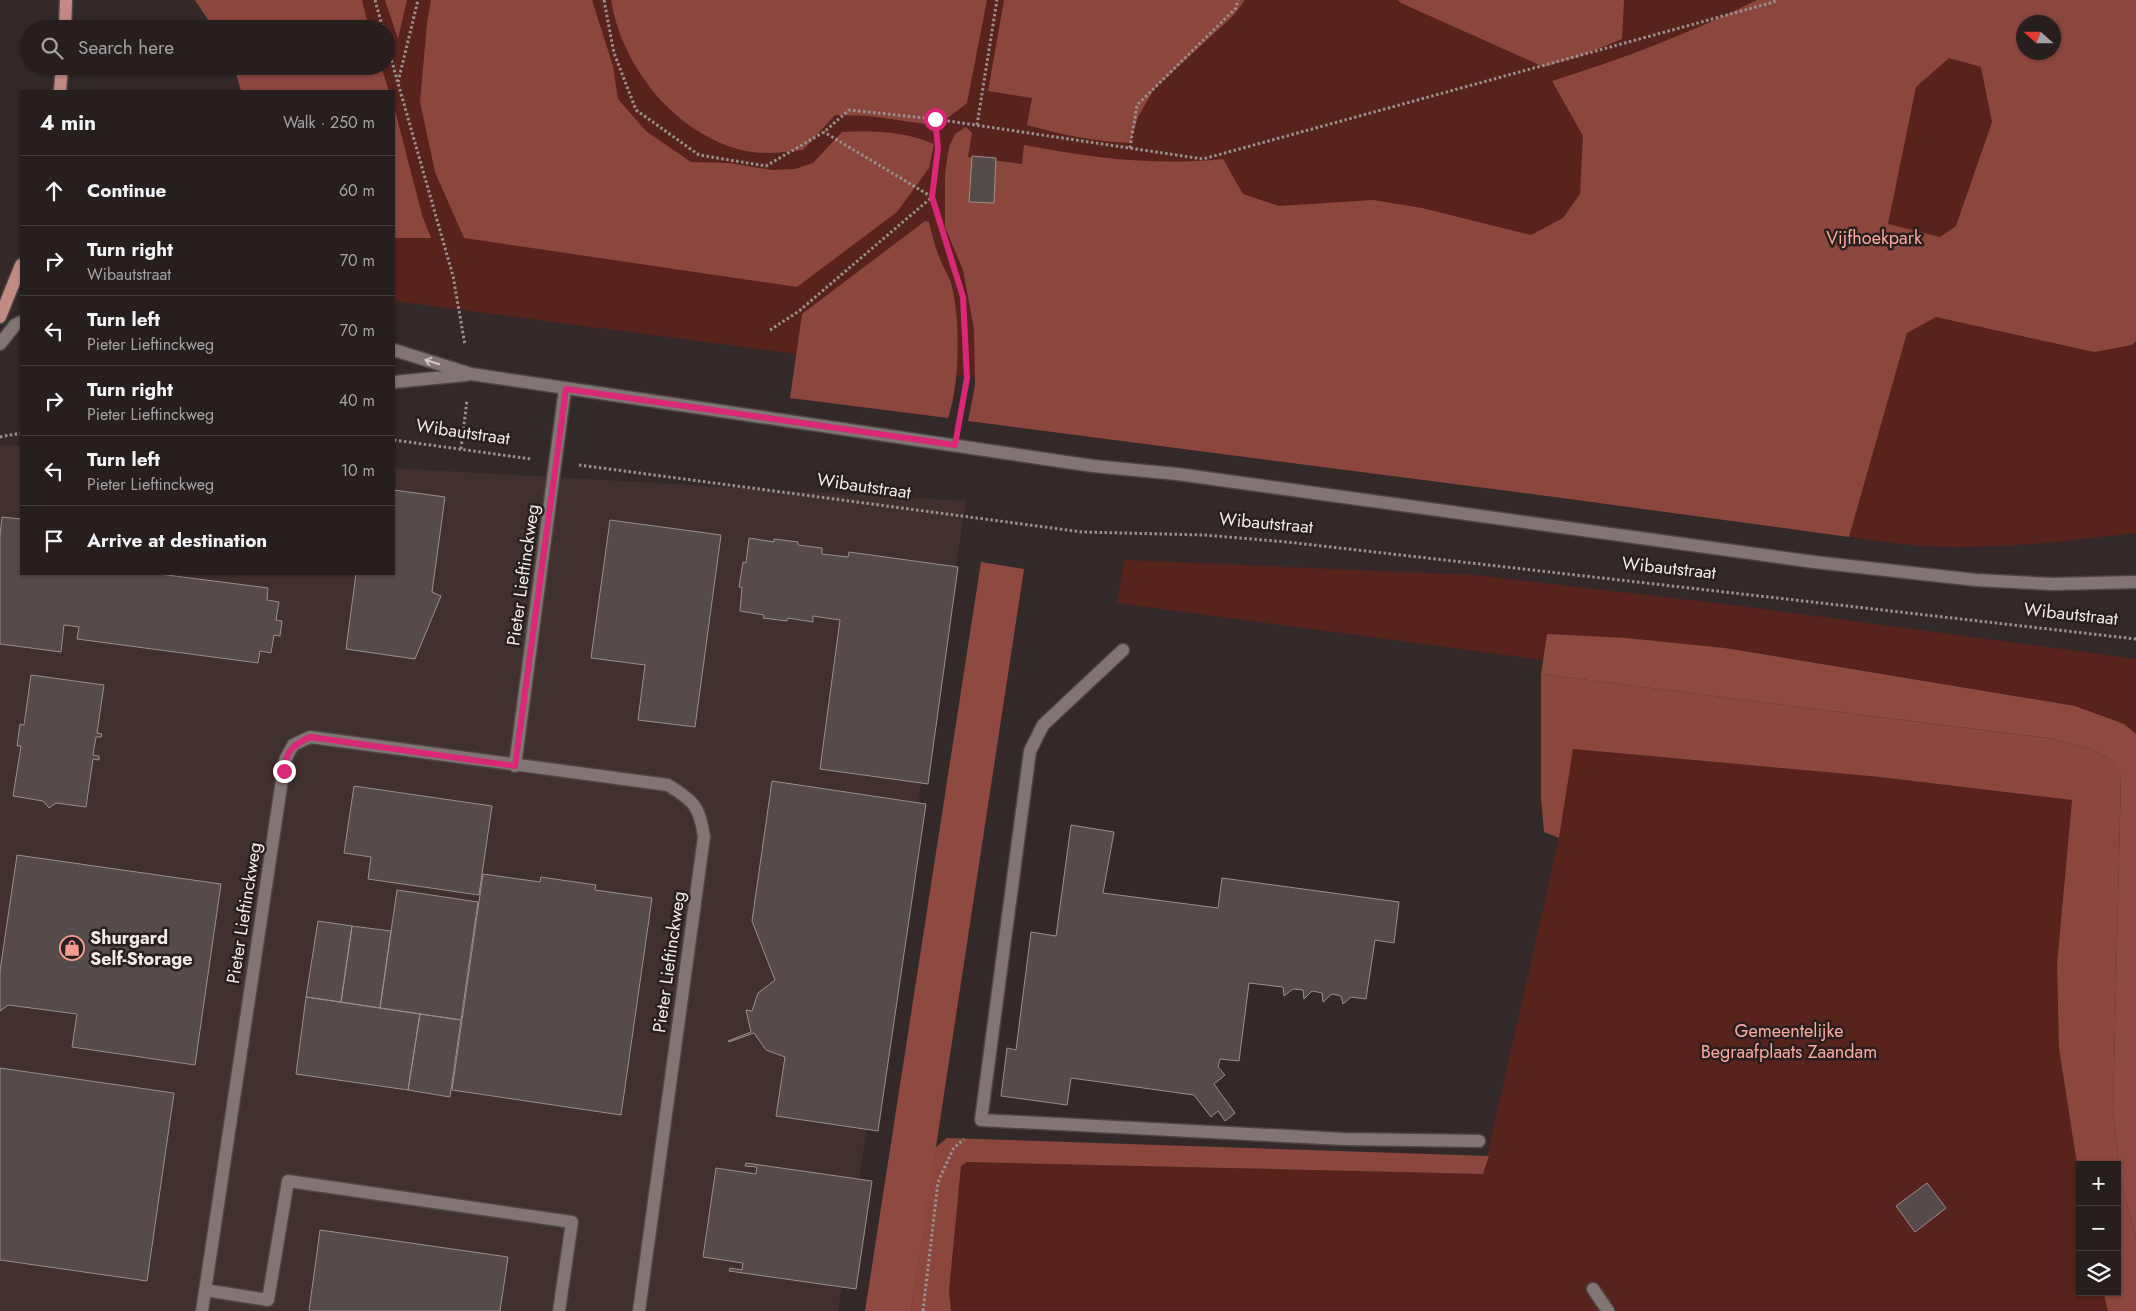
<!DOCTYPE html>
<meta charset="utf-8">
<style>
:root{--surface:#261f1e;--page:#322c2b;--text:#f1f3f6;--muted:#a4a2a4;--line:#423d3c}
body{margin:0;font-family:Jost,sans-serif;background:var(--page);color:var(--text)}
.controls{position:absolute;right:15px;bottom:15px;display:grid;overflow:hidden;border-radius:0px;box-shadow:0 1px 4px #0004}
.controls button{width:45px;height:45px;display:grid;place-items:center;padding:0;border:0;border-bottom:1px solid var(--line);background:var(--surface);color:var(--text);font:25px sans-serif}
.compass{position:absolute;left:2016px;top:15px;width:45px;height:45px;border-radius:50%;background:var(--surface);box-shadow:0 1px 4px #0004;rotate:291deg}
.stop{position:absolute;width:15px;height:15px;margin:-11px;border:4px solid #db2777;border-radius:50%;background:#fff}
.stop.end{background:#db2777;border-color:#fff;box-shadow:0 1px 5px #0008}
.list{margin:0;padding:0;list-style:none}
h2{display:flex;justify-content:space-between;align-items:center;height:65px;margin:0;padding:0 20px;font-size:21px}
h2 small{font-size:16px;font-weight:400;color:var(--muted)}
.list li{display:grid;grid-template-columns:32px 1fr auto;gap:15px;align-items:center;box-sizing:border-box;height:70px;padding:0 20px;border-top:1px solid var(--line)}
.list b{display:block;font-size:19px;white-space:nowrap}
.list p{margin:0;font-size:16px;white-space:nowrap;color:var(--muted)}
.list em{font-size:16px;font-style:normal;color:var(--muted)}
.icon{flex:none;width:28px;height:28px;fill:none;stroke:currentColor;stroke-width:2;stroke-linecap:round;stroke-linejoin:round}
.map{position:relative;flex:none;width:2136px;height:1311px;overflow:hidden}
.search{position:absolute;background:var(--surface);box-shadow:0 1px 4px #0004;left:20px;top:20px;width:375px;height:55px;display:flex;align-items:center;gap:12px;box-sizing:border-box;padding:0 18px;border-radius:28px;color:var(--muted);font-size:19px}
.panel{position:absolute;background:var(--surface);box-shadow:0 1px 4px #0004;left:20px;top:90px;width:375px;height:485px;border-radius:0px}
.map>svg:first-child{display:block}
.built{fill:#40302e}
.green{fill:#58221d;fill-rule:evenodd}
.forest{fill:#8b463e;fill-rule:evenodd}
.water{fill:#8e4941}
.building{fill:#554b4a;stroke:#9a8f8d}
.lines{fill:none;stroke-linecap:round;stroke-linejoin:round}
.minor-casing{stroke:#4d4644;stroke-width:15}
.major-casing{stroke:#4d4644;stroke-width:15}
.path{stroke:#989190;stroke-width:3;stroke-dasharray:2.5 2.5;stroke-linecap:butt}
.minor{stroke:#817674;stroke-width:12}
.major{stroke:#c28a82;stroke-width:12}
.oneway{stroke:#cfc7c6}
.route{stroke:#db2777;stroke-width:6}
.labels{text-anchor:middle;stroke-width:5;stroke-linejoin:round;paint-order:stroke}
.park-label{font-size:18px;fill:#fba89d;stroke:#281f1e}
.street-label{font-size:18px;fill:#f0eae9;stroke:#281f1e}
.poi-label{font-size:18px;font-weight:bold;fill:#f0eae9;stroke:#281f1e;text-anchor:start}
</style>
<div class="map">
<svg width="2136" height="1311" viewBox="0 0 2136 1311">
<rect width="100%" height="100%" fill="#322928"/>
<path class="built" d="M0,445L21,446V574H394V468L966,501L838,1311H0Z"/>
<path class="green" d="M200,0H2136V533C2077,540 2019,547 1960,547C1923,548 1885,542 1849,537L1866,477L1114,396L394,301V91H263L248,66H386V29H221ZM2024,22H2054V52H2024Z
M1124,560L1474,575L1741,606L2136,659V734L2123,724L2075,706L1725,648L1547,634L1543,660L1117,603Z
M1572,749L1880,777L2072,800L2057,964L2059,1048L2080,1184V1292H2103L2108,1311H951L949,1291L961,1166L967,1162L1483,1174L1559,838Z"/>
<path class="forest" d="M195,0H362L369,29H214Z
M385,0H407L398,39Z
M431,0H592L613,66L618,99L646,131L691,162L729,163L772,170L795,169L813,163L842,132C874,131 904,131 934,144L929,168L897,212L797,287L464,238L435,172L420,102L427,23Z
M611,0H987L967,103L941,123L932,125L869,116L835,115L803,150C784,152 765,155 746,151C677,136 622,68 611,0Z
M1004,0H1245L1234,15L1154,89L1138,117L1130,143C1095,142 1060,134 1027,125L1032,98L988,91Z
M1398,0H1624L1622,39L1581,56L1544,67L1401,3Z
M1757,0H2136V341L2132,345L2094,352L1936,317L1907,333L1849,537L1562,498L968,421L975,385L974,329L963,270L945,227V173L949,147L955,134L966,127L972,133L968,157L1022,164L1024,145C1094,158 1152,166 1223,159L1243,194L1279,206L1373,200L1422,208L1531,235L1563,218L1580,194L1583,136L1552,81C1622,59 1691,33 1757,0ZM2024,22H2054V52H2024ZM1949,58L1981,67L1992,122L1956,226L1940,237L1888,224L1916,87Z
M234,66H381L389,91H241Z
M394,106L422,215L431,238H394Z
M925,221L929,222C932,235 935,247 940,259C943,267 947,273 950,280C961,313 960,386 948,418L790,398L802,314Z
M1541,674L2048,738L2091,749L2110,759L2121,775L2113,1111L2121,1182L2136,1238V1311H2108L2103,1292H2117V1165H2080V1184L2059,1048L2057,964L2072,800L1880,777L1573,749L1559,838L1544,832L1541,798Z
M947,1138L1489,1156L1483,1174L967,1162L961,1166L949,1291L951,1311H911L935,1148Z"/>
<path class="water" d="M981,562L1024,569L911,1311H865Z
M1547,634L1626,638L1725,648L2075,706L2124,724L2136,734V1238L2121,1182L2113,1111L2121,776L2110,759L2091,749L2048,738L1541,674Z"/>
<path class="building" d="M972,156L996,158L994,203L969,202Z
M394,490L445,497L432,592L441,596L415,659L346,649L356,574H394Z
M2,517L21,519V574H159L268,588L267,600L279,602L276,620L282,621L280,636L274,635L271,653L260,651L258,663L77,639L79,627L64,625L61,652L0,644V535Z
M610,520L721,535L695,727L638,720L645,665L591,658Z
M749,538L774,542V539L798,542V545L822,548V554L848,557L849,552L958,567L928,784L820,769L840,620L813,616V622L788,618L787,621L763,618L764,615L740,611L742,587H739L743,562L746,563Z
M31,675L104,685L97,733L102,734L101,737H96L93,755L99,756V760L93,759L86,807L56,803L49,808L43,801L13,796L21,746H17L20,724L24,725Z
M772,781L926,804L878,1131L776,1116L785,1057L766,1050L754,1033L729,1042L728,1041L751,1032L746,1010L752,1011L758,993L775,980L752,921Z
M354,786L492,806L479,895L368,879L371,857L344,853Z
M1071,825L1114,832L1103,893L1218,908L1222,878L1399,902L1394,943L1375,940L1366,999L1351,997L1343,1004L1341,996L1332,994L1323,1002L1322,993L1312,991L1304,999L1303,990L1293,989L1284,996L1283,987L1249,983L1239,1061L1220,1059L1218,1067L1225,1075L1214,1084L1235,1113L1225,1121L1218,1111L1211,1117L1194,1095L1071,1078L1067,1105L1001,1096L1007,1048L1016,1050L1031,932L1056,936Z
M17,855L221,884L195,1065L72,1047L77,1014L8,1005L0,1011V971Z
M483,874L540,882L541,877L596,885L595,890L652,898L621,1115L452,1090Z
M397,890L478,902L461,1020L380,1008Z
M318,921L352,926L341,1002L306,997Z
M352,926L391,931L380,1008L341,1002Z
M306,997L420,1014L408,1090L296,1074Z
M420,1014L461,1020L450,1097L408,1090Z
M0,1068L174,1093L147,1281L0,1260Z
M746,1163L872,1181L856,1289L729,1271L730,1268L742,1270L743,1263L703,1257L716,1168L756,1174L757,1167L745,1166Z
M1927,1183L1946,1208L1915,1232L1896,1206Z
M320,1230L508,1257L500,1311H309Z"/>
<g class="lines">
<defs>
<path id="minor" d="M0,344L15,325L21,322
M394,350L471,374L1093,466L1177,474L1814,562L1976,580L2053,584L2136,582
M394,382L466,375
M1123,650L1043,725L1030,751L981,1120L1344,1139L1479,1141
M515,766L565,389
M1593,1289L1608,1311
M205,1290L268,1300L288,1181L572,1222L559,1311
M202,1311L285,760L293,745L310,737L668,785C694,801 700,807 704,837L639,1311"/>
<path id="major" d="M65,29L66,0
M60,91L62,66
M0,317L21,265"/>
</defs>
<use href="#minor" class="minor-casing"/>
<use href="#major" class="major-casing"/>
<path class="path" d="M375,0L383,29
M604,0L614,53L636,110L699,155L766,166L824,132L849,110L935,119L1203,159L1774,2L1775,0
M386,41L453,276L465,345
M398,82L418,0
M935,119L938,148L932,197L963,297L967,378L960,420
M977,125L997,0
M1130,148L1137,105L1236,8L1238,0
M770,330L799,311L932,197L824,132
M0,437L21,433
M394,440L531,459
M461,449L467,400
M579,465L1082,532L1204,535L1287,542L2136,639
M923,1311L938,1182L953,1149L964,1139"/>
<use href="#minor" class="minor"/>
<use href="#major" class="major"/>
</g>
<defs><path id="oneway-shaft" d="M-6 0H5M1.5-3L5.5 0L1.5 3" fill="none" stroke-width="1.6" stroke-linecap="round" stroke-linejoin="round" transform="scale(1.25)"/></defs>
<use class="oneway" href="#oneway-shaft" transform="translate(432 362) rotate(-162)"/>
<g class="lines">
<path class="route" d="M284,771C286,750 292,746 310,737L515,766L566,389L955,445L967,378L963,297L932,197L938,148L935,119"/>
</g>
<defs>
<symbol id="shop-ring" viewBox="-11 -11 22 22"><circle r="9.5" fill="#281f1e" stroke="#f59c91" stroke-width="1.5"/><path d="M-5-2.5h2.3a2.7 3.5 0 0 1 5.4 0H5L5.5 6h-11ZM-1.5-2.5h3a1.5 2.3 0 0 0-3 0Z" fill="#f59c91"/></symbol>
</defs>
<g fill-rule="evenodd">
<use href="#shop-ring" x="58" y="934" width="28" height="28"/>
</g>
<g class="labels">
<g class="park-label">
<text x="1874" y="244">Vijfhoekpark</text>
<text x="1789" y="1037">Gemeentelijke<tspan x="1789" dy="21">Begraafplaats Zaandam</tspan></text>
</g>
<g class="street-label">
<text transform="translate(463 432) rotate(8)" y="6">Wibautstraat</text>
<text transform="translate(864 486) rotate(8)" y="6">Wibautstraat</text>
<text transform="translate(1266 523) rotate(5)" y="6">Wibautstraat</text>
<text transform="translate(1669 568) rotate(6)" y="6">Wibautstraat</text>
<text transform="translate(523 575) rotate(-82)" y="6">Pieter Lieftinckweg</text>
<text transform="translate(2071 614) rotate(6)" y="6">Wibautstraat</text>
<text transform="translate(244 913) rotate(-81)" y="6">Pieter Lieftinckweg</text>
<text transform="translate(669 962) rotate(-82)" y="6">Pieter Lieftinckweg</text>
</g>
<g class="poi-label">
<text x="90" y="944">Shurgard<tspan x="90" dy="21">Self-Storage</tspan></text>
</g>
</g>
</svg>
<div class="controls">
<button>+</button>
<button>−</button>
<button><svg class="icon" aria-label="layers" viewBox="0 0 24 24"><path d="M12 4l9 5-9 5-9-5zM3 14l9 5 9-5"/></svg></button>
</div>
<svg class="compass" viewBox="-18 -18 36 36"><path d="M0-13l5 13h-10z" fill="#e53935"/><path d="M0 13l5-13h-10z" fill="#a4a2a4"/></svg>
<div class="stop" style="left:935px;top:119px"></div>
<div class="stop end" style="left:284px;top:771px"></div>
<div class="search"><svg class="icon" aria-label="search" viewBox="0 0 24 24"><circle cx="10" cy="10" r="6"/><path d="M15 15l6 6"/></svg>Search here</div>
<section class="panel">
<h2>4 min<small>Walk · 250 m</small></h2>
<ul class="list">
<li><svg class="icon" aria-label="ahead" viewBox="0 0 24 24"><path d="M12 20V5M6 11l6-6 6 6"/></svg><div><b>Continue</b></div><em>60 m</em></li>
<li><svg class="icon" aria-label="right" viewBox="0 0 24 24"><path d="M7 20v-9h11M14 6l5 5-5 5"/></svg><div><b>Turn right</b><p>Wibautstraat</p></div><em>70 m</em></li>
<li><svg class="icon" aria-label="left" viewBox="0 0 24 24"><path d="M17 20v-9H6M10 6l-5 5 5 5"/></svg><div><b>Turn left</b><p>Pieter Lieftinckweg</p></div><em>70 m</em></li>
<li><svg class="icon" aria-label="right" viewBox="0 0 24 24"><path d="M7 20v-9h11M14 6l5 5-5 5"/></svg><div><b>Turn right</b><p>Pieter Lieftinckweg</p></div><em>40 m</em></li>
<li><svg class="icon" aria-label="left" viewBox="0 0 24 24"><path d="M17 20v-9H6M10 6l-5 5 5 5"/></svg><div><b>Turn left</b><p>Pieter Lieftinckweg</p></div><em>10 m</em></li>
<li><svg class="icon" aria-label="arrive" viewBox="0 0 24 24"><path d="M6 21V4h12l-3 4 3 4H6"/></svg><div><b>Arrive at destination</b></div></li>
</ul>
</section>
</div>
